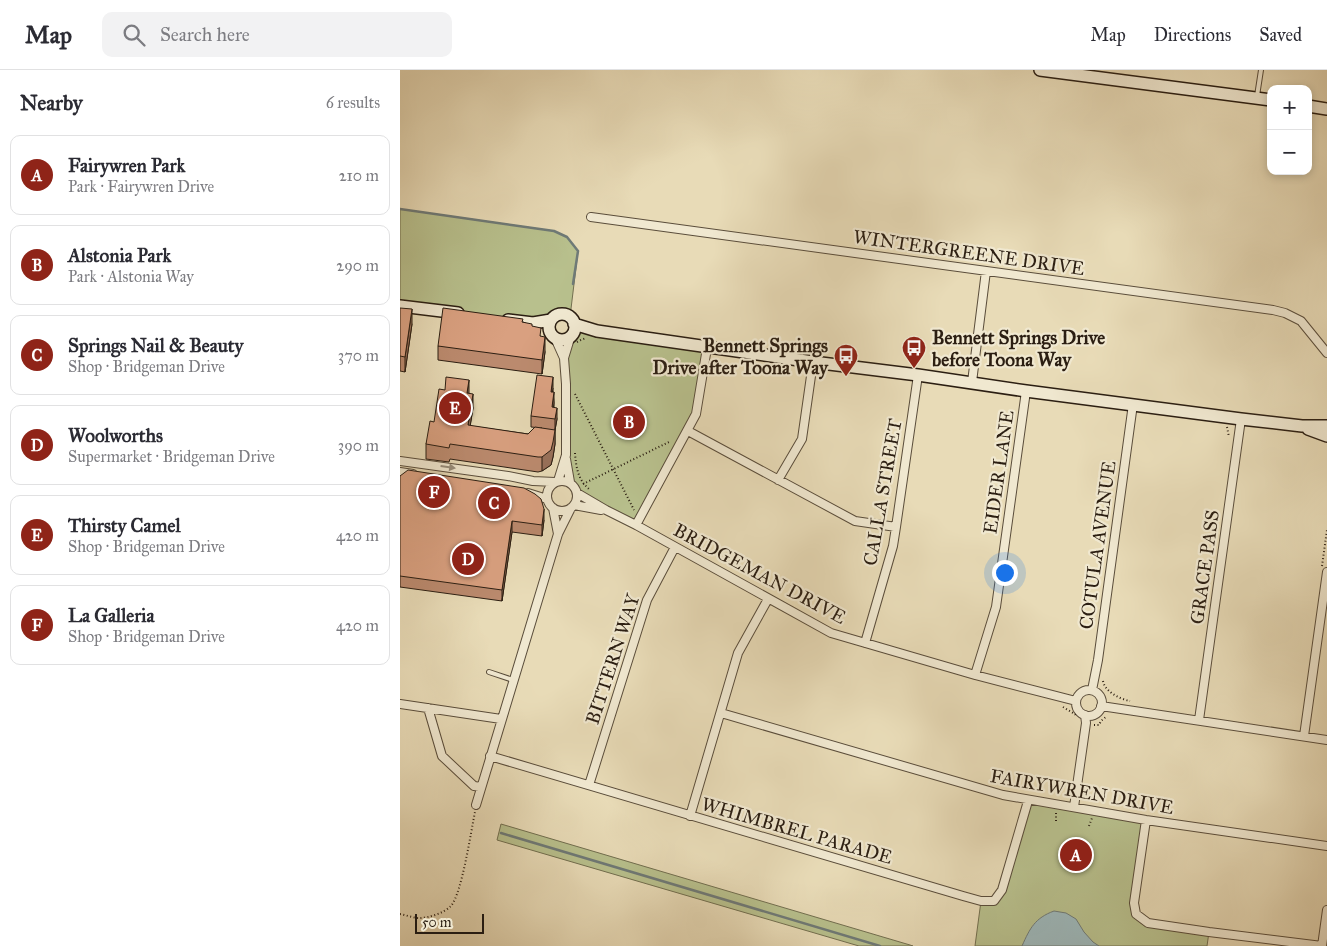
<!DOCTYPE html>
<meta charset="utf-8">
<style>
:root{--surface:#fff;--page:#f2f2f3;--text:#2b2b33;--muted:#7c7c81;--line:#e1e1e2;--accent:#8f2418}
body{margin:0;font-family:"IM FELL Great Primer",serif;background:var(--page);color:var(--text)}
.controls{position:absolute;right:15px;top:15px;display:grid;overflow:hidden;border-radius:10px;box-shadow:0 2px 8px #0003}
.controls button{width:45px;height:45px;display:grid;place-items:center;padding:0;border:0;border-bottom:1px solid var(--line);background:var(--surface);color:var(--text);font:25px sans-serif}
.scale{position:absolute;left:15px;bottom:12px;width:69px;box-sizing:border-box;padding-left:5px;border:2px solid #2b1e12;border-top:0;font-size:14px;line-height:18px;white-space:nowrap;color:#2b1e12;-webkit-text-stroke:4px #f0e8d0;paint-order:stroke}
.you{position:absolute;left:604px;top:502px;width:18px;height:18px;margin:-12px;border:4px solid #fff;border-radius:50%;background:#1a73e8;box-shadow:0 0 0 8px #1a73e833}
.badge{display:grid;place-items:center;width:32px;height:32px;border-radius:50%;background:var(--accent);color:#fff;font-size:16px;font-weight:700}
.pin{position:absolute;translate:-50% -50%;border:2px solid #fff;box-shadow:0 1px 5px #0006}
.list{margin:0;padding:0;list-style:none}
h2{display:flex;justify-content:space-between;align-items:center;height:65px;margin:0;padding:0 20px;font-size:21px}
h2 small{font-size:16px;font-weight:400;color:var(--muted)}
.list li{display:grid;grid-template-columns:32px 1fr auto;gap:15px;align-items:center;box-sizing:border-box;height:80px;margin:0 10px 10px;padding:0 10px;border:1px solid var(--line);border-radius:10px}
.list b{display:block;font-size:19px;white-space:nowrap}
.list p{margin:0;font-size:16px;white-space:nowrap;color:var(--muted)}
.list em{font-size:16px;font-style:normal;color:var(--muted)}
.icon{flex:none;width:28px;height:28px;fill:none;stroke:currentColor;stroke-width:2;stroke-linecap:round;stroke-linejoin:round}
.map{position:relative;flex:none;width:927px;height:876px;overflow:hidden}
header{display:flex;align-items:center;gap:30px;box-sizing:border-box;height:70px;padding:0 25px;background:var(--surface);border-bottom:1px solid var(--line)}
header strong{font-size:24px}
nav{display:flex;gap:28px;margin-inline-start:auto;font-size:18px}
.search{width:350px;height:45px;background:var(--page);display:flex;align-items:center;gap:12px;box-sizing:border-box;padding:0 18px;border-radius:10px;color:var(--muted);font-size:19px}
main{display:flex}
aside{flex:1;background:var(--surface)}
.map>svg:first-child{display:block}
.green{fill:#b8c08d;stroke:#726f50}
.water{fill:#9db8bb;stroke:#6f7a77}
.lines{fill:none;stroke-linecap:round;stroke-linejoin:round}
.stream{stroke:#6f7a77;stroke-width:2.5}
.lane-casing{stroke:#5a4d3b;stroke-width:6}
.street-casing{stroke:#5a4d3b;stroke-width:10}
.secondary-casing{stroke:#2b1e12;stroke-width:14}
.path{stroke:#2b1e12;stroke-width:2;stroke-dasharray:1 2.5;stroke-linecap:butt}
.lane{stroke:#f0e8d0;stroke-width:4}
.street{stroke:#f0e8d0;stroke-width:8}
.secondary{stroke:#f0e8d0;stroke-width:11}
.wall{fill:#bb8a6e;stroke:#2b1e12}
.shaded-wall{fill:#98705a;stroke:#2b1e12}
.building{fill:#d9a080;stroke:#2b1e12}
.oneway{fill:#978d7a}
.labels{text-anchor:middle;stroke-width:4.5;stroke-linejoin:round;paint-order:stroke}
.street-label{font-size:19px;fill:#2b1e12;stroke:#f0e8d0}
.poi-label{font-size:19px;font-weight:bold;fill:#2b1e12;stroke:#f0e8d0;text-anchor:start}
</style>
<header>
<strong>Map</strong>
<div class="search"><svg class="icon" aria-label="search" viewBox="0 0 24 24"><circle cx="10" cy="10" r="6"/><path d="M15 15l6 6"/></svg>Search here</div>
<nav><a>Map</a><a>Directions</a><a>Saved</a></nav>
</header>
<main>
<aside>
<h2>Nearby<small>6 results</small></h2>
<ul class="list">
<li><span class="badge">A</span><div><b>Fairywren Park</b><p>Park · Fairywren Drive</p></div><em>210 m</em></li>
<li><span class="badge">B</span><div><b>Alstonia Park</b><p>Park · Alstonia Way</p></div><em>290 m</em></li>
<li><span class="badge">C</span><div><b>Springs Nail &amp; Beauty</b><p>Shop · Bridgeman Drive</p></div><em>370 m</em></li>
<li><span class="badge">D</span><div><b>Woolworths</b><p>Supermarket · Bridgeman Drive</p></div><em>390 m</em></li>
<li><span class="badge">E</span><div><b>Thirsty Camel</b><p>Shop · Bridgeman Drive</p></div><em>420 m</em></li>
<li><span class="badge">F</span><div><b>La Galleria</b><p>Shop · Bridgeman Drive</p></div><em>420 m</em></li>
</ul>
</aside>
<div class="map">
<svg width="927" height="876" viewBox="0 0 927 876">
<rect width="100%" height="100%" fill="#e8dbb7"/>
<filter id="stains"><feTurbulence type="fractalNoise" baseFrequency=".004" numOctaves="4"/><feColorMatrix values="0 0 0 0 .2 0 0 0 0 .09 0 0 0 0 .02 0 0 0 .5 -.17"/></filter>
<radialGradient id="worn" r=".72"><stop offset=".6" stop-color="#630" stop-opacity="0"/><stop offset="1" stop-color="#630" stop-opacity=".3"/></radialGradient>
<path class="green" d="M0,139L154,161L167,167L178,181L170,247L166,245H158L133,253L0,236Z
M197,261L307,278L296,344L236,455L177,423L176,418L170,412L164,288L171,265L173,262Z
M628,731L746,750L736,844L749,853L809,862L807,876H575L581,831H594L602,820Z
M101,754L510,875L513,876H459L97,770Z"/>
<path class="water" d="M654,841L666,843L676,849L684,862L693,872L699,876H622C630,858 635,848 654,841Z"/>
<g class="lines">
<path class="stream" d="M0,139L154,161L167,167L178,181L173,214
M101,763L480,876"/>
<defs>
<path id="lane" d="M857,26L861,0
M89,602L113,610"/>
<path id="street" d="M191,147L873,240L885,243L901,251L927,283
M155,268L164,288L166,314V385L158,411
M164,288L171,265
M572,312L586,201
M288,361L455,451L496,457
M166,389L170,412
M0,391L108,406L133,411L155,412
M0,402L13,404
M378,410L402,369L413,292
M147 426a15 15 0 1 1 30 0a15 15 0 1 1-30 0Z
M128,423L147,429
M177,423L206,440L236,455L431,563L575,605L676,631
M174,435L201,440
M153,438L158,464
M236,455L296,344L307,278
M465,573L493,476L496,457L518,305
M575,605L596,537L626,321
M692,620L698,590L733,334
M676 633a13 13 0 1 1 26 0a13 13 0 1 1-26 0Z
M0,634L101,649
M701,636L927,670
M28,638L42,686L74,716L81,717
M321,643L603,725L746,750L927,776
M799,650L841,349
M904,666L927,502
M90,686L563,826L581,831H594L602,820L628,731
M189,715L247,530L275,477
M76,735L158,464L171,438
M674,737L686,653L685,645
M290,746L338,583L368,529
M746,750L734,833L736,844L748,853L809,862L922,876
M922,876L927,840"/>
<path id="secondary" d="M640,0L871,30
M908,36L927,39
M0,236L58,243
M149 257a13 13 0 1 1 26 0a13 13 0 1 1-26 0Z
M108,250L133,253L151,250
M174,254L197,261L413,292L518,305L626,321L841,349L902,356H927
M908,359L927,366"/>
</defs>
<use href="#lane" class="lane-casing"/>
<use href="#street" class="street-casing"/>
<use href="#secondary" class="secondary-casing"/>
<path class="path" d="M177,272L181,270L186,268
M175,324L234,440
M827,357L829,367
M175,383C176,397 178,410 189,419
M183,414L271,371
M922,496L927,460
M703,611C705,622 720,629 730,631
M663,637L675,644L677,647
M694,655H699L701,651L707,646
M656,751V741
M689,756L692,748
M0,844C6,845 13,848 19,848C29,848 44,843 51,836C62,823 71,761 75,742"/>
<use href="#lane" class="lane"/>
<use href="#street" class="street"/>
<use href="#secondary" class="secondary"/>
</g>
<path class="wall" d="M0,238L12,254L5,302L0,301Z
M123,252L132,256L141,267L145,282L142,304L38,290V276Z
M153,318V322L154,333V337L157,349L155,360V374L153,387L151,395L142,401L138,402L50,389L49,392L26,389V374L34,352L69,323L73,338L70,356L128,364L142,358L131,357V346Z
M0,406L144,450L142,466L112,462L102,531L0,517Z"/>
<path class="shaded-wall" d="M12,239V254L5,302V287Z
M145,267V282L142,304V290Z
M153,307V318L151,333V322Z
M69,310V325L67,323Z
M154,322V333L152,348V337Z
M73,324V338L68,370V355Z
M157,338V349L155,360V349Z
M155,360V374L153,387L151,395L142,401V387Z
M144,439V450L142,466V455Z
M112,451V462L102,531V520Z"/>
<path class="building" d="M0,238L12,239L5,287L0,286Z
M43,238L123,249L122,252L132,254V256L141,258L140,266L145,267L142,290L38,276Z
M137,305L153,307L151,322H154L152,337L157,338L155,349L131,346Z
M46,307L69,310L67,323L73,324L68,355L128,364L135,357L155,360L153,372L151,380L142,387H138L50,374L49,378L26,374L30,351L34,352L39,319L45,320Z
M8,400L124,418L135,424L141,429L144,439L142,455L112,451L102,520L0,506V406Z"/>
<defs><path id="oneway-solid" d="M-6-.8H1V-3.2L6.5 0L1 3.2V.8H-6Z" transform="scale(1.25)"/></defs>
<use class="oneway" href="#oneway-solid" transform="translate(48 397) rotate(8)"/>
<defs>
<symbol id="bus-pin" viewBox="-11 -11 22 30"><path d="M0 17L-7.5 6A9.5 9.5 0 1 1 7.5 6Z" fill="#8f2418" stroke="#f0e8d0"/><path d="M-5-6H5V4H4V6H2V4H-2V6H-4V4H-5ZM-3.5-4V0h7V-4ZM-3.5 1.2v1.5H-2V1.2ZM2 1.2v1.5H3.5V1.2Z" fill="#fff"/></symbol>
</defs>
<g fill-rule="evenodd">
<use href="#bus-pin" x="500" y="264" width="28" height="38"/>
<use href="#bus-pin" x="432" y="272" width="28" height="38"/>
</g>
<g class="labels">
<g class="street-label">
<text transform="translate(569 182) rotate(8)" y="7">WINTERGREENE DRIVE</text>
<text transform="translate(598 402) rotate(-82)" y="7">EIDER LANE</text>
<text transform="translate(482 422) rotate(-80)" y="7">CALLA STREET</text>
<text transform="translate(697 475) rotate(-82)" y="7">COTULA AVENUE</text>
<text transform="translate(804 497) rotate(-82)" y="7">GRACE PASS</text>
<text transform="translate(360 503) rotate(28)" y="7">BRIDGEMAN DRIVE</text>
<text transform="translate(212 589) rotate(-72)" y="7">BITTERN WAY</text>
<text transform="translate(682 721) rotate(10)" y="7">FAIRYWREN DRIVE</text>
<text transform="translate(397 760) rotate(16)" y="7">WHIMBREL PARADE</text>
</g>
<g class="poi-label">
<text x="532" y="274">Bennett Springs Drive<tspan x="532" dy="22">before Toona Way</tspan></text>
<text x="428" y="282" text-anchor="end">Bennett Springs<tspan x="428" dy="22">Drive after Toona Way</tspan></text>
</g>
</g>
<rect width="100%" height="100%" filter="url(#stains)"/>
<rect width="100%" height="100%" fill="url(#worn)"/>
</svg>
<div class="controls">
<button>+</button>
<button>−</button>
</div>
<div class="scale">50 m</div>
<div class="you"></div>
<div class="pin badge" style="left:676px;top:785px">A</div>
<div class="pin badge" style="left:229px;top:352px">B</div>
<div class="pin badge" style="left:94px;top:433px">C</div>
<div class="pin badge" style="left:68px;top:489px">D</div>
<div class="pin badge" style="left:55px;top:338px">E</div>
<div class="pin badge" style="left:34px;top:422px">F</div>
</div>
</main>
